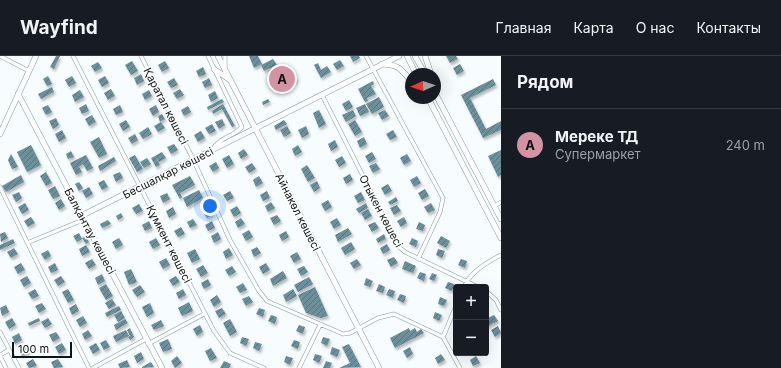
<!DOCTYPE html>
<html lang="ru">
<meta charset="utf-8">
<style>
:root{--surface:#171b24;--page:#242831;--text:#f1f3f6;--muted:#9ea1a6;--line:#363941;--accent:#d493a3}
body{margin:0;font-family:Inter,sans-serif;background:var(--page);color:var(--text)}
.controls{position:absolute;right:12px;bottom:12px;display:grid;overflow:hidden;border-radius:4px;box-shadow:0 4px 16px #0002}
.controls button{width:36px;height:36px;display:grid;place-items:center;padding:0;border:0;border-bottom:1px solid var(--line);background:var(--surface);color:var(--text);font:20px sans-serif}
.compass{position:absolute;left:405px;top:12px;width:36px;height:36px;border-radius:50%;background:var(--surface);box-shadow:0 4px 16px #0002;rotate:267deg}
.scale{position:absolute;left:12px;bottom:10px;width:60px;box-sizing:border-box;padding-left:4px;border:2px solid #0c1517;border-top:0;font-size:11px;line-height:14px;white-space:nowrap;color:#0c1517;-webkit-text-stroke:3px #fff;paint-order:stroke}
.you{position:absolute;left:210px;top:150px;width:14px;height:14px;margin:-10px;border:3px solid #fff;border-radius:50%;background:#1a73e8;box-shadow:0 0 0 6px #1a73e833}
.badge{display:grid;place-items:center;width:26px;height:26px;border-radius:50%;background:var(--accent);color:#111;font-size:13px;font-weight:700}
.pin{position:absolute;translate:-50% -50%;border:2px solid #fff;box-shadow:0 1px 4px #0006}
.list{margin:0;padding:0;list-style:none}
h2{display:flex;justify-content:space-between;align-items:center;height:52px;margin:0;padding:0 16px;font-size:17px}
h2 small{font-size:13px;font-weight:400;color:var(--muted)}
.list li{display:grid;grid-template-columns:26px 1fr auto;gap:12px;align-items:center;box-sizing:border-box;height:72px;padding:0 16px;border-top:1px solid var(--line)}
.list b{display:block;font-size:15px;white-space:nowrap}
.list p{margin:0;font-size:13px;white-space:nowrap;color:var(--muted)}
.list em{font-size:13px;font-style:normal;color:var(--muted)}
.map{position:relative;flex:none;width:501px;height:312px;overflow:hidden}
header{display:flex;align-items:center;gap:24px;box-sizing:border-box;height:56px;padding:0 20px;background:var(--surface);border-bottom:1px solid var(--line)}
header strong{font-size:19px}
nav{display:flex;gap:22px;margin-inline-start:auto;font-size:14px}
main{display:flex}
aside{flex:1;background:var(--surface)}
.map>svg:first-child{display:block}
.building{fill:url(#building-hatch);filter:url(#shadow)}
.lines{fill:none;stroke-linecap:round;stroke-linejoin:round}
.street-casing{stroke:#839ba2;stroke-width:4.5}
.secondary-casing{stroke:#839ba2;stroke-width:6}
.street{stroke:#fff;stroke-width:3.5}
.secondary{stroke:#fff;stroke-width:5}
.labels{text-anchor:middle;stroke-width:3.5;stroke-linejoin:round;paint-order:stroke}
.street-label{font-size:11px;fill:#0c1517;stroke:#fff}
</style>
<header>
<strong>Wayfind</strong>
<nav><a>Главная</a><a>Карта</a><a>О нас</a><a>Контакты</a></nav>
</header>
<main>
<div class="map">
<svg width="501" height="312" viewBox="0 0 501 312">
<defs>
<pattern id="building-hatch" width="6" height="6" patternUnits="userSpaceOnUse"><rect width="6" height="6" fill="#6d8f99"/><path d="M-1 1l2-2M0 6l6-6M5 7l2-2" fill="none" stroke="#58747c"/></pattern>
<filter id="shadow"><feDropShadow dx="1.5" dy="2.5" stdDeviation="1" flood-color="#0004"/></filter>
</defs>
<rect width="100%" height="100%" fill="#f7fcfe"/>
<path class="building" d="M56,0H60L54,13L50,11Z
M249,0H258L262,8L254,12Z
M350,0H359L360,2L353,6Z
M446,0H456L458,3L450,7Z
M273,3L277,9L264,15L261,9Z
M340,4L344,10L337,14L333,8Z
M132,5L138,15L131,19L125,9Z
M165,5L169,12L162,16L158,9Z
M98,6L102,12L95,16L91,10Z
M318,7L321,14L327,10L331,16L321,22L314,9Z
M460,8L464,15L457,19L453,12Z
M288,9L297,24L278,35L270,20Z
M203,11L206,18L199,21L196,15Z
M141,18L144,25L137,29L134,22Z
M48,20L52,28L47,30L43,23Z
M72,20L76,27L69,31L65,24Z
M105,20L109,27L102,31L98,24Z
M174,22L178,29L171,32L167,26Z
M209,22L212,29L205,32L202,26Z
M493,23L496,29L470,42L486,73L501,65V74L483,82L461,39Z
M373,25L374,28L371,30L376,38L367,42L368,45L365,46L358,33Z
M52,31L54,36L41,43L38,38Z
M111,33L115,40L108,44L104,37Z
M180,33L184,39L177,43L173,37Z
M80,34L84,41L75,46L72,39Z
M149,34L152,40L145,44L142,38Z
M215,35L218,42L211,46L208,39Z
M379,41L384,51L372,58L366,48Z
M222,43L224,46L208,54L207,51Z
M268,43L270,46L263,49L262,46Z
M349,44L353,51L346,55L342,48Z
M86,48L89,55L82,58L79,52Z
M223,48L235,70L232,71L222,53L213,58L212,55Z
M365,48L369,56L360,60L356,52Z
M48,49L52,56L46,59L42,52Z
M120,49L123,56L116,59L113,53Z
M156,49L159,56L153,60L149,53Z
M188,50L191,56L184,60L181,54Z
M319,54L326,68L319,72L313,57Z
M353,54L356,60L346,66L342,59Z
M385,54L389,60L382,64L378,57Z
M162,58L165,63L160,66L158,60Z
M92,59L96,66L89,70L85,63Z
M56,62L59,69L53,73L49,65Z
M222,63L225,69L219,73L215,66Z
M126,64L130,71L123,75L119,68Z
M284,64L287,68L276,74L274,70Z
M355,64L362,76L355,80L348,68Z
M161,66L165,72L158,76L154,70Z
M212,68L216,75L209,78L205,72Z
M287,70L291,77L284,81L280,74Z
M306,70L309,78L302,82L298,74Z
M148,71L152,78L143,83L139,77Z
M62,74L66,82L59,86L55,78Z
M393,74L397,81L390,84L386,78Z
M201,75L205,82L198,86L194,79Z
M135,78L138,84L132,88L128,82Z
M99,81L107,98L99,102L90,86Z
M364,81L367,88L360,92L357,85Z
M335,84L338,91L331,95L328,88Z
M174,88L178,94L171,98L167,91Z
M31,89L41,109L27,116L17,96Z
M298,89L302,96L295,100L292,93Z
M244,93L248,99L241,103L238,97Z
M501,94V119L498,121L488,100Z
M71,95L74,101L68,103L66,98Z
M162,96L166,102L159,106L155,100Z
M372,96L376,103L369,107L365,100Z
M11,98L18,111L12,113L8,104Z
M407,98L411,105L404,109L400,102Z
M86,99L93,112L87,115L83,108L79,111L82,116L76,119L70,107Z
M135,99L143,113L137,116L129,102Z
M229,99L234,108L227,112L222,103Z
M155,100L160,109L156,111L151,102Z
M342,100L346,107L339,111L335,104Z
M114,101L116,105L100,115L98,110Z
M147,102L151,108L144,112L140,106Z
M216,106L219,112L213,116L209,110Z
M252,107L256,113L249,117L245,111Z
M376,107L380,113L373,117L369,110Z
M307,109L315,122L308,126L301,113Z
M46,116L52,127L46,130L40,120Z
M120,116L123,122L116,126L113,119Z
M350,118L353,124L346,128L343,122Z
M21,119L24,126L6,136L2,130Z
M190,120L195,129L180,137L182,141L180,143L172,129Z
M259,120L263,127L256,131L253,124Z
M417,120L421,127L414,131L410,124Z
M104,124L108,131L102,134L98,127Z
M317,125L320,132L314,136L310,129Z
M79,126L83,132L79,135L75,128Z
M388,128L392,135L385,139L381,132Z
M55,130L60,140L53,143L48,134Z
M89,131L93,138L86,142L82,135Z
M425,133L429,140L422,144L418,137Z
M199,134L203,142L187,151L183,142Z
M230,135L234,142L227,145L223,139Z
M267,135L270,142L263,145L260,139Z
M19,136L22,142L16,146L12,139Z
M361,136L365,144L358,147L354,140Z
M167,137L170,143L163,147L160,140Z
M396,141L398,145L390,149L388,146Z
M61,143L65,150L59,154L55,147Z
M328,144L332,151L325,155L321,148Z
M271,146L275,152L268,156L265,150Z
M25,147L29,154L22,158L18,151Z
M366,147L368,152L359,157L356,153Z
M431,147L435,154L428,157L424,151Z
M139,148L143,155L136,158L132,152Z
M397,149L401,155L394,159L390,152Z
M237,150L241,157L234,161L230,154Z
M173,151L176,158L169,162L166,155Z
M210,152L214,158L207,162L203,156Z
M368,153L372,160L365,164L361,157Z
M121,157L123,161L118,164L116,160Z
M277,159L281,165L274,169L270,162Z
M31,161L35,167L28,171L24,165Z
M404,161L407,167L401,171L397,165Z
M241,162L245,168L238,172L235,166Z
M337,162L341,169L334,173L330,166Z
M193,163L197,169L190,172L187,166Z
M108,164L111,168L102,172L100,168Z
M149,165L152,172L145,175L142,169Z
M212,165L215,172L208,175L205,169Z
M375,166L379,172L372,176L368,169Z
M419,166L425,169L423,175L416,173Z
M181,171L185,178L178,181L174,175Z
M348,172L352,178L338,186L335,179Z
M249,174L253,181L246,185L242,178Z
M286,175L289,181L282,185L279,179Z
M5,176L8,182L1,186L0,178Z
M218,176L221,183L214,187L211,180Z
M79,177L82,183L77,186L73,180Z
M384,178L386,183L378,187L376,183Z
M86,180L89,186L86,188L82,182Z
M441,180L450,185L446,192L437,187Z
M119,182L123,189L116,193L112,186Z
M156,182L160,189L153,193L149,186Z
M412,182L418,185L416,191L409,188Z
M13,183L15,187L0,194V189Z
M351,186L355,193L345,199L341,192Z
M387,188L390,194L383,198L380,192Z
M86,189L90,196L82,200L79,193Z
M257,191L261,197L254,201L251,194Z
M14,192L18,198L11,202L7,196Z
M229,192L233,199L226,203L223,196Z
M195,193L200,203L192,207L187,197Z
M438,193L445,195L442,202L436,199Z
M48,194L51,200L45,204L41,198Z
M297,196L301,203L294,207L290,200Z
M394,201L398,207L391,211L387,204Z
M166,202L170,209L163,213L159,206Z
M92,203L96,209L89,213L85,207Z
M357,203L361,209L354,213L350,207Z
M461,203L467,205L465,212L458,209Z
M405,205L416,210L413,217L402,213Z
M21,207L25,214L18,218L14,211Z
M55,207L58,214L51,217L48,211Z
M266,207L270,214L263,218L259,211Z
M203,209L208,217L201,221L196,213Z
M232,210L236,216L229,220L225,214Z
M304,210L308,216L301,220L297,213Z
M131,213L137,226L129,229L124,216Z
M283,215L287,222L273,230L270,223Z
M420,216L426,218L424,225L417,222Z
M432,217L437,219L434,225L429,223Z
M102,218L105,225L98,229L95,222Z
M27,220L31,227L24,231L20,224Z
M61,220L65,226L58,230L54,224Z
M176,220L180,226L173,230L169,224Z
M309,221L313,228L298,236L294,229Z
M366,222L373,225L370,231L364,229Z
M208,223L211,229L204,233L201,227Z
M448,226L454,228L452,235L445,232Z
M243,227L247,234L240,237L236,231Z
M106,228L113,240L106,244L99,232Z
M379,228L385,231L383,237L376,235Z
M140,229L145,236L137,241L132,234Z
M315,231L328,260L321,262L306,257L298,239Z
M35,233L39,240L32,243L28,237Z
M68,233L74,244L68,247L62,236Z
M183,233L186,239L179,243L176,237Z
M293,233L297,240L286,246L283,239Z
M389,233L395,235L393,242L386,239Z
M400,238L406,240L404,247L397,244Z
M217,239L221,246L214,251L210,244Z
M249,240L253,246L246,250L242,243Z
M440,241L447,244L444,250L438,248Z
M112,243L116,249L109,253L105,247Z
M189,246L193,255L182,260L178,252Z
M42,247L46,253L39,257L35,250Z
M150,247L154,257L147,261L142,251Z
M76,248L79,255L72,259L69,252Z
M6,249L9,256L2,260L0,252Z
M119,250L121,254L107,261L105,257Z
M222,252L226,258L219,262L215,255Z
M259,252L265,254L263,261L256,258Z
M121,255L125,262L118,266L114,259Z
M435,256L442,259L439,265L433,262Z
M271,259L277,261L275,268L268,265Z
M494,259L498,265L486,271V263Z
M83,260L87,267L80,271L76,264Z
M12,262L16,269L9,273L5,266Z
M39,262L40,265L29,270L28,267Z
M48,262L52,268L45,272L41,266Z
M125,263L128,267L116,274L114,269Z
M230,263L237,276L230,280L223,267Z
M161,264L164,270L154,274L151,269Z
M200,269L203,276L197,280L193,273Z
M299,269L305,271L303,278L296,275Z
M498,270L501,277L495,281L491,274Z
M130,272L134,281L130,284L128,281L130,280L127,274Z
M409,272L410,275L415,272L417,276L421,273L424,277L395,292L390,282Z
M88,274L92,280L85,284L82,278Z
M126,274L129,280L116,286L113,280Z
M56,276L60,282L53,286L49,279Z
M19,277L22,284L15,288L12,281Z
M242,281L249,283L246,290L240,287Z
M323,281L330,283L327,290L321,287Z
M168,283L172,293L163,296L159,287Z
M106,284L110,291L104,294L100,287Z
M294,284L300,286L298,293L291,290Z
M255,286L262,288L259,295L253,292Z
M62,287L66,294L59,298L55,291Z
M96,287L100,294L93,298L89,291Z
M349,288L361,311L339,312L350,307L342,291Z
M25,289L29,296L22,300L18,293Z
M332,291L340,294L337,301L330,298Z
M410,291L413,298L407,302L403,295Z
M211,292L217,302L210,305L205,295Z
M141,296L144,303L137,307L134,300Z
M315,298L322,300L319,307L313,304Z
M441,298L445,304L438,308L435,302Z
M177,300L182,307L175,312L171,305Z
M286,300L293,302L290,309L284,306Z
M476,300L480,307L473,310L470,304Z
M33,303L37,310L29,312L26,307Z
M58,303L63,311L54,312L51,306Z
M127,304L130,311L120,312L118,308Z
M224,305L231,308L229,312H220Z
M326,305L332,307L330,312H323Z
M151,306L154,311L142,312V311Z"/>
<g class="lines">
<defs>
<path id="street" d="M0,0L29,15
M73,0L214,275L230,297L264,312
M141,0L193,103L230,184L259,235L267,245L343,278L350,277L378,262L394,258L443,281L460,312
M208,0L242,71C233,81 220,81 212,94
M225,0V12
M366,0L443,142L440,156L418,203
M322,39L399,191L405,196L478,231
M0,131L89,312
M495,150L501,146
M27,187L83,164
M464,231C470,216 487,206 501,199
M486,235L496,244L501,254
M0,276L19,312
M443,281L456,250
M148,288L204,258
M0,299L9,294
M0,300L6,312
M93,312L146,283
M299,312L320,269"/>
<path id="secondary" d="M218,0L379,312
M407,0L416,18
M415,0L425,18
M425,0L431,18
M382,8C399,9 400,12 411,25
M214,13L230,24
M435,37L501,163
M18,38L162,312
M428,42L501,182
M0,78L36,0
M81,160L399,0"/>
</defs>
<use href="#street" class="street-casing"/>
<use href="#secondary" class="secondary-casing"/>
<use href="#street" class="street"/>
<use href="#secondary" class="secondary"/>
</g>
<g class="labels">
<g class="street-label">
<text transform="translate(166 50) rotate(63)" y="4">Қаратал көшесі</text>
<text transform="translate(168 117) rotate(-27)" y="4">Бесшалқар көшесі</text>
<text transform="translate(381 155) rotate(62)" y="4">Отыкен көшесі</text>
<text transform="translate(298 156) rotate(63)" y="4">Айнакөл көшесі</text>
<text transform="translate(90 175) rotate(62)" y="4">Балқантау көшесі</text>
<text transform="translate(169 188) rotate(63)" y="4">Құмкент көшесі</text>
</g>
</g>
</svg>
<div class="controls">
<button>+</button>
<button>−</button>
</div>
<svg class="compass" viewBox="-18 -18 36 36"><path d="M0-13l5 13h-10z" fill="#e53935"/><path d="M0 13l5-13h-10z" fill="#9ea1a6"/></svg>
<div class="scale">100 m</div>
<div class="you"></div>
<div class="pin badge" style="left:282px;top:23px">A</div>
</div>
<aside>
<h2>Рядом<small></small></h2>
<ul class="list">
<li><span class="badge">A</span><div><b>Мереке ТД</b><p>Супермаркет</p></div><em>240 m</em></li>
</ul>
</aside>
</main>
